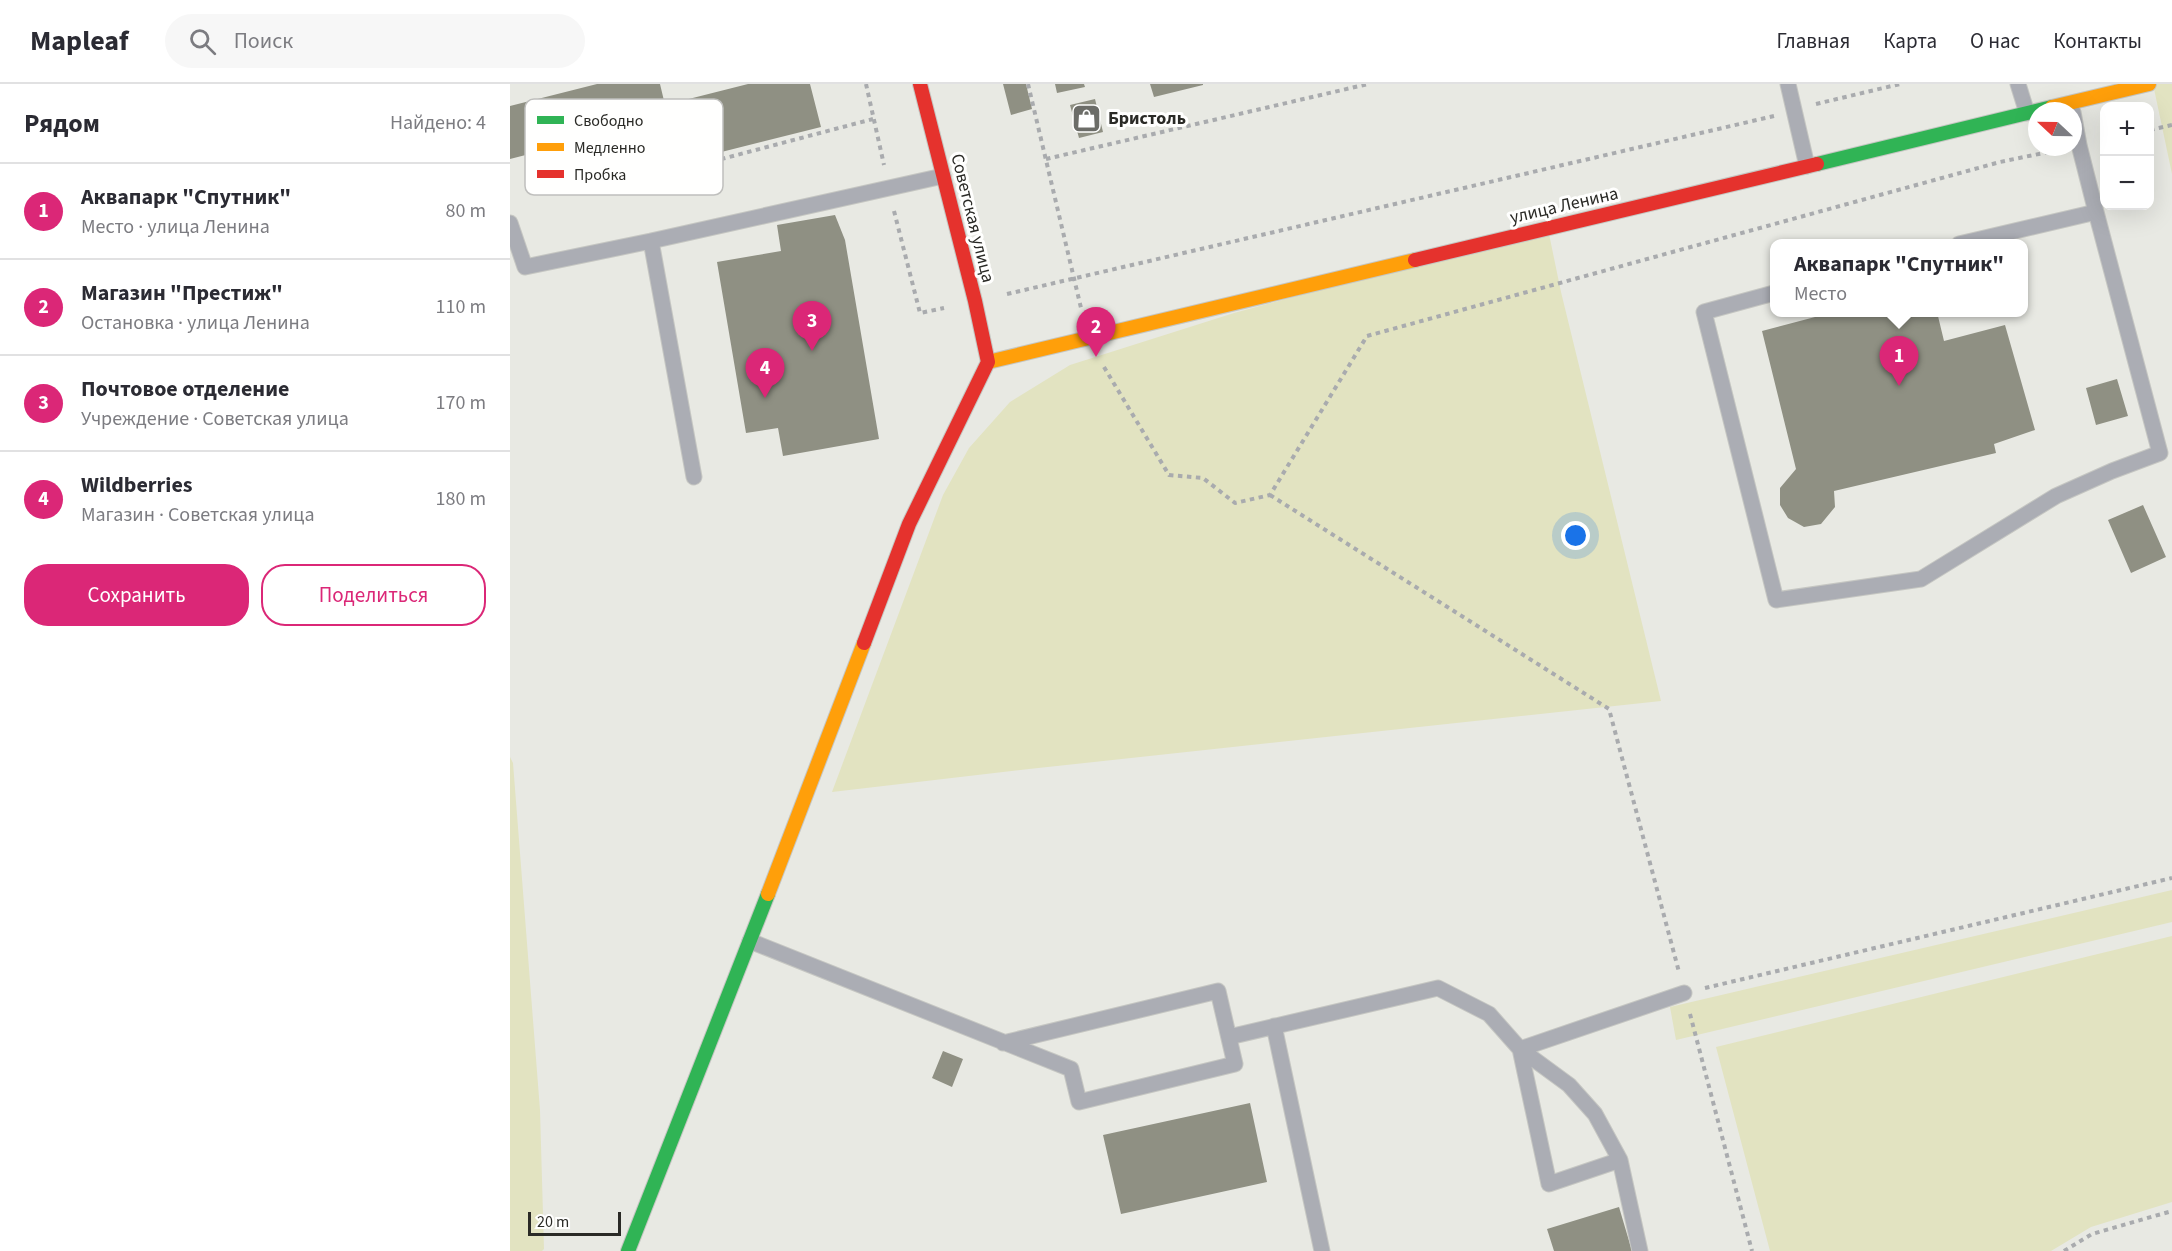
<!DOCTYPE html>
<html lang="ru">
<meta charset="utf-8">
<style>
:root{--surface:#fff;--page:#f7f7f7;--text:#2b2b33;--muted:#7c7c81;--line:#e1e1e2;--accent:#db2777}
body{margin:0;font-family:"Source Sans 3",sans-serif;background:var(--page);color:var(--text)}
.controls{position:absolute;right:18px;top:18px;display:grid;overflow:hidden;border-radius:12px;box-shadow:0 6px 24px #0002}
.controls button{width:54px;height:54px;display:grid;place-items:center;padding:0;border:0;border-bottom:2px solid var(--line);background:var(--surface);color:var(--text);font:30px sans-serif}
.compass{position:absolute;left:1518px;top:18px;width:54px;height:54px;border-radius:50%;background:var(--surface);box-shadow:0 6px 24px #0002;rotate:292deg}
.scale{position:absolute;left:18px;bottom:15px;width:93px;box-sizing:border-box;padding-left:6px;border:3px solid #2a2a26;border-top:0;font-size:16px;line-height:21px;white-space:nowrap;color:#2a2a26;-webkit-text-stroke:4px #fffffe;paint-order:stroke}
.you{position:absolute;left:1066px;top:452px;width:21px;height:21px;margin:-15px;border:4px solid #fff;border-radius:50%;background:#1a73e8;box-shadow:0 0 0 9px #1a73e833}
.badge{display:grid;place-items:center;width:39px;height:39px;border-radius:50%;background:var(--accent);color:#fff;font-size:20px;font-weight:700}
.pin{position:absolute;translate:-50% -50px;filter:drop-shadow(0 2px 3px #0008)}
.pin::after{content:'';position:absolute;top:32px;width:21px;height:18px;background:inherit;clip-path:polygon(0 0,100% 0,50% 100%)}
.popup{position:absolute;left:1260px;top:155px;width:258px;height:78px;box-sizing:border-box;display:grid;place-content:center;border-radius:12px;background:var(--surface);filter:drop-shadow(0 2px 4px #0005);font-size:20px;white-space:nowrap;color:var(--muted)}
.popup b{font-size:22px;color:var(--text)}
.popup::after{content:'';position:absolute;left:50%;top:100%;margin-left:-12px;border:12px solid transparent;border-top-color:var(--surface)}
.list{margin:0;padding:0;list-style:none}
h2{display:flex;justify-content:space-between;align-items:center;height:78px;margin:0;padding:0 24px;font-size:26px}
h2 small{font-size:20px;font-weight:400;color:var(--muted)}
.list li{display:grid;grid-template-columns:39px 1fr auto;gap:18px;align-items:center;box-sizing:border-box;height:96px;padding:0 24px;border-top:2px solid var(--line)}
.list b{display:block;font-size:22px;white-space:nowrap}
.list p{margin:0;font-size:20px;white-space:nowrap;color:var(--muted)}
.list em{font-size:20px;font-style:normal;color:var(--muted)}
.actions{display:flex;gap:12px;padding:18px 24px}
.actions a{flex:1;padding:14px 0;border:2px solid var(--accent);border-radius:24px;text-align:center;font-size:21px;color:var(--accent)}
.actions .main{background:var(--accent);color:#fff}
.icon{flex:none;width:33px;height:33px;fill:none;stroke:currentColor;stroke-width:2;stroke-linecap:round;stroke-linejoin:round}
.map{position:relative;flex:none;width:1662px;height:1167px;overflow:hidden}
header{display:flex;align-items:center;gap:36px;box-sizing:border-box;height:84px;padding:0 30px;background:var(--surface);border-bottom:2px solid var(--line)}
header strong{font-size:28px}
nav{display:flex;gap:33px;margin-inline-start:auto;font-size:21px}
.search{width:420px;height:54px;background:var(--page);display:flex;align-items:center;gap:15px;box-sizing:border-box;padding:0 21px;border-radius:33px;color:var(--muted);font-size:22px}
main{display:flex}
aside{flex:1;background:var(--surface)}
.map>svg:first-child{display:block}
.green{fill:#e2e3c1}
.building{fill:#8f9083}
.lines{fill:none;stroke-linecap:round;stroke-linejoin:round}
.lane-casing{stroke:#c5c6c2;stroke-width:17}
.fast-casing{stroke:#c5c6c2;stroke-width:16}
.slow-casing{stroke:#c5c6c2;stroke-width:16}
.jam-casing{stroke:#c5c6c2;stroke-width:16}
.path{stroke:#a9abae;stroke-width:4;stroke-dasharray:4.5 4.5;stroke-linecap:butt}
.lane{stroke:#abadb4;stroke-width:15}
.fast{stroke:#30b455;stroke-width:14}
.slow{stroke:#ff9f0a;stroke-width:14}
.jam{stroke:#e5322d;stroke-width:14}
.labels{text-anchor:middle;stroke-width:6;stroke-linejoin:round;paint-order:stroke}
.poi-label{font-size:18px;font-weight:bold;fill:#2a2a26;stroke:#fffffe;text-anchor:start}
.street-label{font-size:18px;fill:#2a2a26;stroke:#fffffe}
.key{fill:#fffffe;stroke:#bfbfbd;stroke-width:1.5}
.key-label{font-size:16px;fill:#2a2a26}
</style>
<header>
<strong>Mapleaf</strong>
<div class="search"><svg class="icon" aria-label="search" viewBox="0 0 24 24"><circle cx="10" cy="10" r="6"/><path d="M15 15l6 6"/></svg>Поиск</div>
<nav><a>Главная</a><a>Карта</a><a>О нас</a><a>Контакты</a></nav>
</header>
<main>
<aside>
<h2>Рядом<small>Найдено: 4</small></h2>
<ul class="list">
<li><span class="badge">1</span><div><b>Аквапарк &quot;Спутник&quot;</b><p>Место · улица Ленина</p></div><em>80 m</em></li>
<li><span class="badge">2</span><div><b>Магазин &quot;Престиж&quot;</b><p>Остановка · улица Ленина</p></div><em>110 m</em></li>
<li><span class="badge">3</span><div><b>Почтовое отделение</b><p>Учреждение · Советская улица</p></div><em>170 m</em></li>
<li><span class="badge">4</span><div><b>Wildberries</b><p>Магазин · Советская улица</p></div><em>180 m</em></li>
</ul>
<div class="actions"><a class="main">Сохранить</a><a>Поделиться</a></div>
</aside>
<div class="map">
<svg width="1662" height="1167" viewBox="0 0 1662 1167">
<rect width="100%" height="100%" fill="#e8e9e3"/>
<path class="green" d="M1643,0H1662V90Z
M1038,145L1051,208L1151,617L519,685L322,708L433,411L459,364L500,318L560,281L724,229Z
M0,673L3,679L30,1026L34,1165L32,1167H0Z
M1662,806V838L1166,956L1160,923Z
M1662,852V1118L1581,1143L1541,1167H1260L1206,963Z"/>
<path class="building" d="M87,0H150L155,21L238,0H300L311,43L140,86L129,42L0,75V22Z
M493,0H516L522,25L501,31Z
M545,0H574L575,3L547,9Z
M640,0H693V1L644,13Z
M585,15L593,48L569,54L560,21Z
M325,131L335,156L369,355L273,372L268,344L236,349L207,178L271,167L267,141Z
M1324,228H1427L1434,257L1495,241L1525,346L1484,360L1486,369L1324,407L1325,423L1311,440L1294,443L1278,434L1270,421V404L1286,385L1252,247Z
M1607,295L1618,332L1586,341L1576,304Z
M1633,421L1656,473L1621,489L1598,436Z
M433,967L453,975L442,1003L422,994Z
M740,1019L757,1098L611,1130L593,1051Z
M1109,1123L1122,1167H1044L1037,1145Z"/>
<g class="lines">
<defs>
<path id="lane" d="M1278,0L1297,82
M1508,0L1517,29
M1563,28L1569,61L1586,128
M0,139L15,183L141,157
M1264,209L1194,228L1266,516L1411,495L1546,412L1602,387L1650,369L1586,128L1449,160
M184,393L141,157L433,92
M240,857L561,985L569,1018L725,980L708,907L493,959
M764,942L812,1167
M719,953L928,904L979,930L1010,965L1174,909
M1010,965L1059,1001L1085,1030L1110,1076L1039,1100Z
M1110,1076L1130,1167"/>
<path id="fast" d="M1307,80L1542,23
M118,1167L258,810"/>
<path id="slow" d="M1542,23L1639,0
M478,278L905,176
M258,810L354,559"/>
<path id="jam" d="M410,0L465,217L478,278
M905,176L1307,80
M354,559L399,440L478,278"/>
</defs>
<use href="#lane" class="lane-casing"/>
<use href="#fast" class="fast-casing"/>
<use href="#slow" class="slow-casing"/>
<use href="#jam" class="jam-casing"/>
<path class="path" d="M356,0L374,81
M518,0L571,224
M1306,20L1390,0
M86,43L98,105L363,35
M1640,46L1662,41
M536,75L858,0
M384,127L410,229L434,224
M497,210L1264,32
M594,283L659,391L693,394L725,419L760,411L857,252L1490,78L1548,66
M760,411L1099,625L1169,888
M1195,904L1662,794
M1180,930L1242,1167
M1554,1167L1582,1150L1662,1127"/>
<use href="#lane" class="lane"/>
<use href="#fast" class="fast"/>
<use href="#slow" class="slow"/>
<use href="#jam" class="jam"/>
</g>
<defs>
<symbol id="shop-square" viewBox="-11 -11 22 22"><rect x="-9" y="-9" width="18" height="18" rx="4" fill="#6c6d68" stroke="#fffffe"/><path d="M-5-2.5h2.3a2.7 3.5 0 0 1 5.4 0H5L5.5 6h-11ZM-1.5-2.5h3a1.5 2.3 0 0 0-3 0Z" fill="#fff"/></symbol>
</defs>
<g fill-rule="evenodd">
<use href="#shop-square" x="560" y="18" width="33" height="33"/>
</g>
<g class="labels">
<g class="poi-label">
<text x="598" y="40">Бристоль</text>
</g>
<g class="street-label">
<text transform="translate(1054 121) rotate(-13)" y="6">улица Ленина</text>
<text transform="translate(463 134) rotate(76)" y="6">Советская улица</text>
</g>
</g>
<rect x="15" y="15" width="198" height="96" rx="9" class="key"/>
<rect x="27" y="32" width="27" height="8" fill="#30b455"/>
<rect x="27" y="59" width="27" height="8" fill="#ff9f0a"/>
<rect x="27" y="86" width="27" height="8" fill="#e5322d"/>
<g class="key-label">
<text x="64" y="42">Свободно</text>
<text x="64" y="69">Медленно</text>
<text x="64" y="96">Пробка</text>
</g>
</svg>
<div class="controls">
<button>+</button>
<button>−</button>
</div>
<svg class="compass" viewBox="-18 -18 36 36"><path d="M0-13l5 13h-10z" fill="#e53935"/><path d="M0 13l5-13h-10z" fill="#7c7c81"/></svg>
<div class="scale">20 m</div>
<div class="you"></div>
<div class="pin badge" style="left:1389px;top:302px">1</div>
<div class="popup"><b>Аквапарк &quot;Спутник&quot;</b>Место</div>
<div class="pin badge" style="left:586px;top:273px">2</div>
<div class="pin badge" style="left:302px;top:267px">3</div>
<div class="pin badge" style="left:255px;top:314px">4</div>
</div>
</main>
